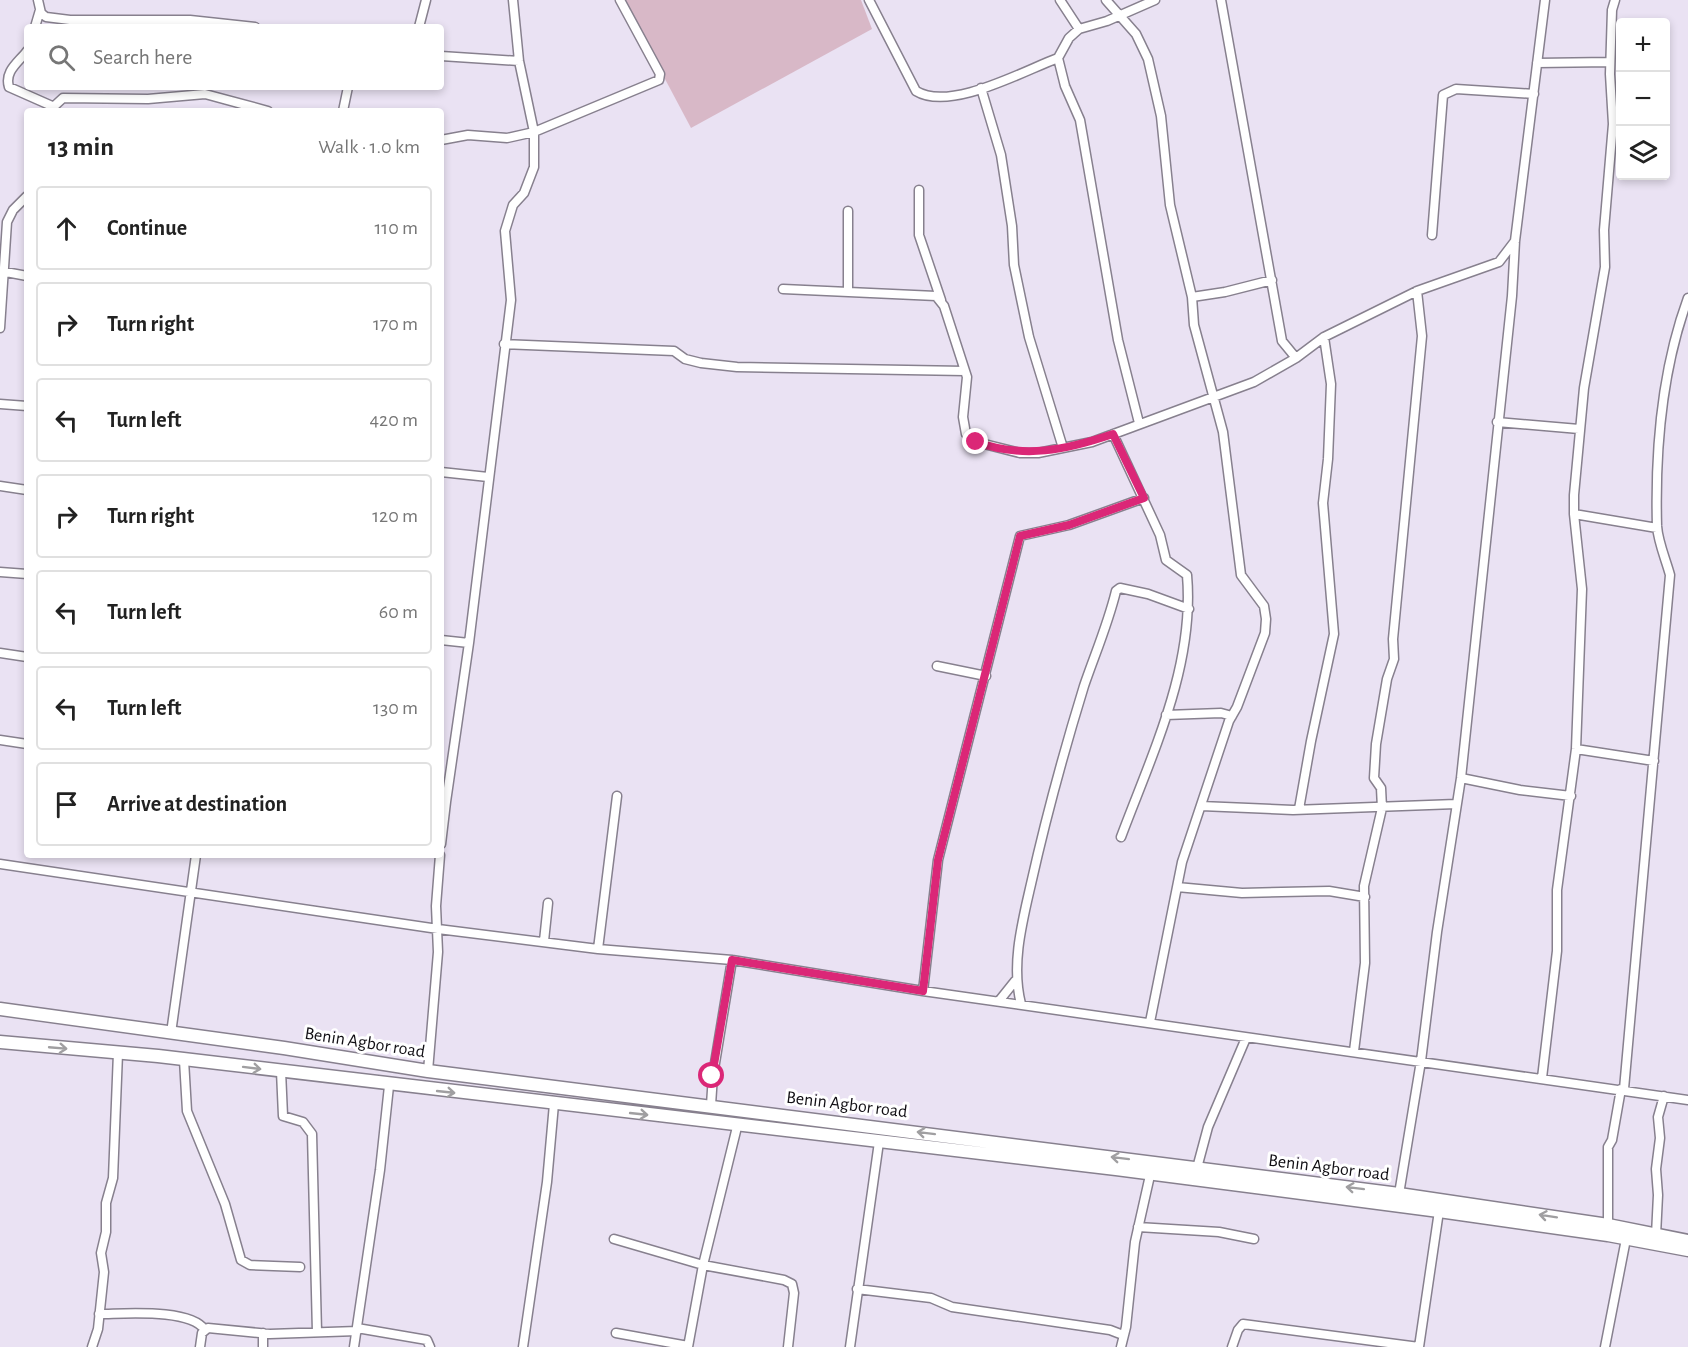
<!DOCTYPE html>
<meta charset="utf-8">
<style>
:root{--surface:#fff;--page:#f2f2f2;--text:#222;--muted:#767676;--line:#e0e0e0}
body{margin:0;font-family:"Alegreya Sans",sans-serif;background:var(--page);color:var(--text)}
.controls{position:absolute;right:18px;top:18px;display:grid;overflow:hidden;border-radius:6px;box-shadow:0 3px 9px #0003}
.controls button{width:54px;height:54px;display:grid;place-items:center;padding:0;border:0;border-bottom:2px solid var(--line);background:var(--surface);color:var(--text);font:30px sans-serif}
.stop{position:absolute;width:18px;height:18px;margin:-14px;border:4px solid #db2777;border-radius:50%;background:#fff}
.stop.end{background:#db2777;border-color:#fff;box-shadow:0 2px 6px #0008}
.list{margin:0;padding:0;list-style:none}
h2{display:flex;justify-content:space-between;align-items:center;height:78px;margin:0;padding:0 24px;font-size:26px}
h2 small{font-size:20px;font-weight:400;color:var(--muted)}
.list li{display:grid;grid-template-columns:39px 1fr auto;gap:18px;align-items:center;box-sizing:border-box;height:84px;margin:0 12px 12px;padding:0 12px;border:2px solid var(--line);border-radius:6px}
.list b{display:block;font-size:22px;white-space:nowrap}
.list em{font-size:20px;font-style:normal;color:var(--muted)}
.icon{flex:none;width:33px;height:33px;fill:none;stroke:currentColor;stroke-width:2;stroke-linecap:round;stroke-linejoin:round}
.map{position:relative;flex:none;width:1688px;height:1347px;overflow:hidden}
.search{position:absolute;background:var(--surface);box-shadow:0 3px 9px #0003;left:24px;top:24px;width:420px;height:66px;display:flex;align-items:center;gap:15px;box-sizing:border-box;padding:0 21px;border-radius:6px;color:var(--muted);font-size:22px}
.panel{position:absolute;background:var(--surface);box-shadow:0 3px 9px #0003;left:24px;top:108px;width:420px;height:750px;border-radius:6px}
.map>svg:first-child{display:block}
.green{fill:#d8b8c7}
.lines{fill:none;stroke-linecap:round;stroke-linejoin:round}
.minor-casing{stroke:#87808e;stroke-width:11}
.highway-casing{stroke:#87808e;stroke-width:15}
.minor{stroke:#fff;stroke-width:8}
.highway{stroke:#fff;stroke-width:12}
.oneway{stroke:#a09fa1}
.route{stroke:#db2777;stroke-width:8}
.labels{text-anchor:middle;stroke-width:6;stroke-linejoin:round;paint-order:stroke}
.street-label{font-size:18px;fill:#110f14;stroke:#fff}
</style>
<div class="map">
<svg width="1688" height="1347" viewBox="0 0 1688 1347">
<rect width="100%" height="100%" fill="#eae2f3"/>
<path class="green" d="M623,0H861L872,29L691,128Z"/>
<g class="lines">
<defs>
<path id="minor" d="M38,0L41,13L46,17L70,20H190L255,27
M869,0L916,91C950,112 1023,71 1058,58L1069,38L1079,29L1107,21L1155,0
M1060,0L1079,29
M1106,0L1136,34L1148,59L1161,116L1170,205L1192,297
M1221,0L1282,341L1296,358L1324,337L1417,291L1499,262L1515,241
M35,27L40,10
M419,27L426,0
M27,51C19,62 4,71 9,87L52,106
M441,56L519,61
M1058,58L1065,86L1080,120L1118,340L1139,423
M1537,63L1610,62
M981,88L1001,155L1012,226L1014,265L1029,337L1063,448
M49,111L63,98L148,99L205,94L268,111
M343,111L348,87
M441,140L468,135L507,138L534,132L519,61L513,0
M919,190V235L941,300
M848,211V291
M1432,235L1443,95L1456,89L1534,94
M0,271L27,276
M783,289L936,296L944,306L967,377L963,417L966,434L976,442L1020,453H1038L1092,442L1254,382L1296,358
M0,328L7,222L13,210L27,196
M504,344L674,351L685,359L701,363L737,367L965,371
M0,404L27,406
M1497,422L1579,429
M1113,434L1160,535L1166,560L1187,575C1195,666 1152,754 1121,837
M441,472L488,477
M0,486L27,490
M1574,514L1657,528
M0,572L27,574
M441,640L469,643L446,802
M469,643L511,300L505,231L513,205L524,193L534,167V132L659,80L660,74L620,0
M0,653L27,657
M937,666L986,676
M1166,715L1221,713L1232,716
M0,740L27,744
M1576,749L1654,761
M1461,778L1520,790L1571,796
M441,801L446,802L441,844
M1201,806L1293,810L1456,804
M1299,809L1311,741L1334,634L1323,503L1328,459L1331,384L1324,337
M0,864L438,929L598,949L732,960L923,991L1688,1100
M1177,887L1242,893L1329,891L1365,897
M544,941L548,903
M598,949L617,796
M923,991L938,860L1020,536L1069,525L1144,498
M999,1001L1015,981
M1021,1004C1011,965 1022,923 1031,884C1046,817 1064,751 1084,686C1095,654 1108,624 1116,591L1120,588L1148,594L1189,609
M1150,1022L1182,862L1229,721L1237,707L1265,633L1266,619L1264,606L1241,575L1223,432L1194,325L1192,297L1225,292L1272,280
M171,1033L196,855
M1354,1051L1365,963L1364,886L1382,808L1381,788L1374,778L1376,744L1387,679L1394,659L1393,639L1422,336L1417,291
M184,1060L187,1111L225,1204L241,1260L250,1265L300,1267
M281,1071L283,1116L303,1122L312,1134L317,1332
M428,1071L438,952L436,906L440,855
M1542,1078L1557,951V890L1576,749L1582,589L1574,514V495L1584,388L1605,267L1604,230L1613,124L1610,74L1612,10L1615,0
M1624,1089L1670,575C1666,560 1658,542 1657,526C1655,451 1662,369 1688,298
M711,1105L713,1075L732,960
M1197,1168L1208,1127L1246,1038
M1399,1194L1421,1061L1437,932L1461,778L1512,296L1515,241L1545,0
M1608,1225V1147L1612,1140L1621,1089
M1138,1227L1219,1232L1254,1239
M1656,1235L1658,1195L1656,1169L1660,1138L1658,1117L1664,1096
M614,1239L703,1265L784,1280L792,1284L794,1293L788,1347
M857,1289L931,1298L952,1307L1110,1330L1123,1335
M99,1314C124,1314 190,1308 205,1330
M357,1328L427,1340L430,1347
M616,1333L688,1346
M92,1347L98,1329L104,1272L101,1253L106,1232V1203L113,1178L118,1053
M200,1347L202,1333L208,1328L270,1334L357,1331
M263,1347V1333
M354,1347L380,1170L389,1086
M523,1347L547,1182L554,1104
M688,1347L703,1265L737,1127
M850,1347L879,1142
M1121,1347L1126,1327L1135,1242L1151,1171
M1232,1347L1238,1330L1243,1324L1419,1347
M1419,1347L1439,1211
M1605,1347L1626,1239"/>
<path id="highway" d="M0,1009L284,1048L428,1071L1399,1194L1608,1225L1688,1241
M0,1042L158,1056L1116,1169L1439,1211L1608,1235L1688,1250"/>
</defs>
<use href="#minor" class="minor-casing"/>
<use href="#highway" class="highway-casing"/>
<use href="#minor" class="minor"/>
<use href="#highway" class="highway"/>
</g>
<defs><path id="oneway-shaft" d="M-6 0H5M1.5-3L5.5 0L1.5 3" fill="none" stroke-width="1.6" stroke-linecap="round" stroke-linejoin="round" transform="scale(1.5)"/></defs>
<g class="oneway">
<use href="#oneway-shaft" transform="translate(58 1048) rotate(5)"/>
<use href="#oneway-shaft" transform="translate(252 1068) rotate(7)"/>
<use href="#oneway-shaft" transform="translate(446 1092) rotate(6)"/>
<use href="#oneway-shaft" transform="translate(639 1114) rotate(6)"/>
<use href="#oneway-shaft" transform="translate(926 1133) rotate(-173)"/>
<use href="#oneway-shaft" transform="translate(1120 1158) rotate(-173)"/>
<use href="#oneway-shaft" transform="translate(1355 1188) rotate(-173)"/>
<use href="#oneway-shaft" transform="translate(1548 1216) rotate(-171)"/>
</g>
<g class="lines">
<path class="route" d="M712,1076L732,960L923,991L938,860L1020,536L1069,525L1144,498L1113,434C1066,450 1024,459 976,442"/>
</g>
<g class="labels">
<g class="street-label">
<text transform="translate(365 1042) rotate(9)" y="6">Benin Agbor road</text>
<text transform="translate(847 1104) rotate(7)" y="6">Benin Agbor road</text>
<text transform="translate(1329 1167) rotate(7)" y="6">Benin Agbor road</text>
</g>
</g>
</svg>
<div class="controls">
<button>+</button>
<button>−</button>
<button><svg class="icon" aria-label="layers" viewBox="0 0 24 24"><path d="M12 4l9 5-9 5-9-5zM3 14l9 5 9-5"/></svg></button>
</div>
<div class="stop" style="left:712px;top:1076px"></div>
<div class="stop end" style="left:976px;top:442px"></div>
<div class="search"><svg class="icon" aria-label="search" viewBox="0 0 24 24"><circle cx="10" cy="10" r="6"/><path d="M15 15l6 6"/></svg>Search here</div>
<section class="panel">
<h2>13 min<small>Walk · 1.0 km</small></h2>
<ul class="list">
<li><svg class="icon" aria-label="ahead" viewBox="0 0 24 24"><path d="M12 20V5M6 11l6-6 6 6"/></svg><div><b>Continue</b></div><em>110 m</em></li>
<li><svg class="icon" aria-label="right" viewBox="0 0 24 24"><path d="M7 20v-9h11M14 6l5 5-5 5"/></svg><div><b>Turn right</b></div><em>170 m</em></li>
<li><svg class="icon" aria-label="left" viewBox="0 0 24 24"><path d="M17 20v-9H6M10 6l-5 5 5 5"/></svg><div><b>Turn left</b></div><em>420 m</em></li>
<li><svg class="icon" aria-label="right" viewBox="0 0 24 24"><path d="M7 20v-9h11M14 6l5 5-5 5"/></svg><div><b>Turn right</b></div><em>120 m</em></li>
<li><svg class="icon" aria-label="left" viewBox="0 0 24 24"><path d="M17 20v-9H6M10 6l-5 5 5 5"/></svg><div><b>Turn left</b></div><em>60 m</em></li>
<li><svg class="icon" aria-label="left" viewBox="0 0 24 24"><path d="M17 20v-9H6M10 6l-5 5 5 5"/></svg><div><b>Turn left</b></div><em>130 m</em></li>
<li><svg class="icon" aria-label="arrive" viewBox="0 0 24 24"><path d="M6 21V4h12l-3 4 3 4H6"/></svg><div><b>Arrive at destination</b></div></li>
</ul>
</section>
</div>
